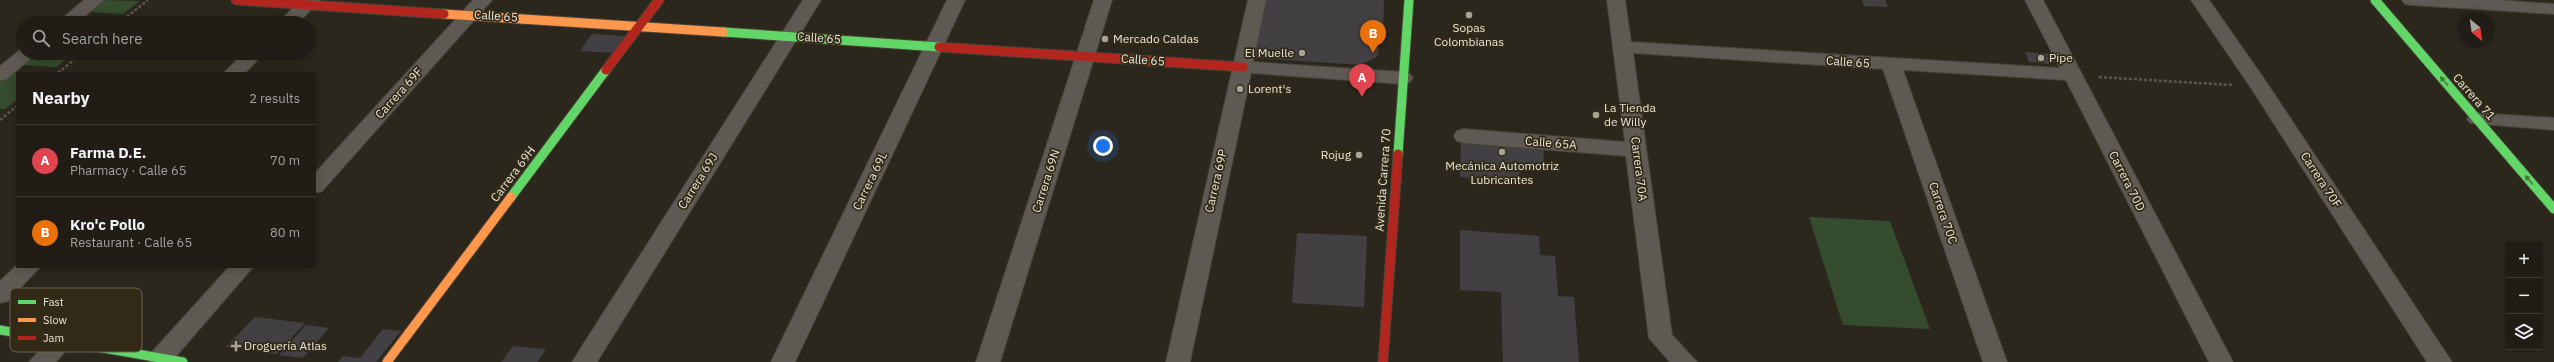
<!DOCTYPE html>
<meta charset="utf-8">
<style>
:root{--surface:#211d16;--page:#29261f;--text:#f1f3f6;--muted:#a2a2a1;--line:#3e3b35;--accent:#2563eb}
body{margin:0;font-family:"IBM Plex Sans",sans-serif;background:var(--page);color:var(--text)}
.controls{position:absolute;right:12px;bottom:12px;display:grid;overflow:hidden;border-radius:0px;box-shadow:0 2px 10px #0003}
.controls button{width:36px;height:36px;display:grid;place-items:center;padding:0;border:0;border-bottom:1px solid var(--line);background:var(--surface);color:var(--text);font:20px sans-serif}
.compass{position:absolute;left:2458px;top:12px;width:36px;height:36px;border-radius:50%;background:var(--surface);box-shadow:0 2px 10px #0003;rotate:151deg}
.you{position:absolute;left:1103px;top:146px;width:14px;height:14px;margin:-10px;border:3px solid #fff;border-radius:50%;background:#1a73e8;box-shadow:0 0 0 6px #1a73e833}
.badge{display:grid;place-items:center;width:26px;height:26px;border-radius:50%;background:var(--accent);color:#fff;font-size:13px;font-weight:700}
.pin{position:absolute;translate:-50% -33px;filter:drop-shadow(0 1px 2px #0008)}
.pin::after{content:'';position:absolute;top:21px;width:14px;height:12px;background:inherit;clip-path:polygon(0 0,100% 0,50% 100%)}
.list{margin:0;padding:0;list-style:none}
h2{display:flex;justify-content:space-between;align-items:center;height:52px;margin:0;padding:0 16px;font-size:17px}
h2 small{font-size:13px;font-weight:400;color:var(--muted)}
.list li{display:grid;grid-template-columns:26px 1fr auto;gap:12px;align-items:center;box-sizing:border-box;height:72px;padding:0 16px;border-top:1px solid var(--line)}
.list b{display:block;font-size:15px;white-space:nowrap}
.list p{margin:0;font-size:13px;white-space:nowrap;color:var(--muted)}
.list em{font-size:13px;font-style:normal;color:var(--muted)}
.icon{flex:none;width:22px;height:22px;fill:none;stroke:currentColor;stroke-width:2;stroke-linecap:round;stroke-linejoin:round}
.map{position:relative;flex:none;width:2554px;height:362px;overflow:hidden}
.search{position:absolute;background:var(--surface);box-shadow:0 2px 10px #0003;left:16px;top:16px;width:300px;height:44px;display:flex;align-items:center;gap:10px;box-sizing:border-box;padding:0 14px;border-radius:22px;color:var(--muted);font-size:15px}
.panel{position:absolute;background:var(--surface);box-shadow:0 2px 10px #0003;left:16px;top:72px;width:300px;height:196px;border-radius:0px}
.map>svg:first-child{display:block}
.green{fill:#354d2e}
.building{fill:#434043}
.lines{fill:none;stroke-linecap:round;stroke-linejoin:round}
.street-casing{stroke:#47433a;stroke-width:2}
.fast-casing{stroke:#47433a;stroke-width:11}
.slow-casing{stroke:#47433a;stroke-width:11}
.jam-casing{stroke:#47433a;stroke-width:11}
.path{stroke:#5b5750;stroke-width:2.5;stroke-dasharray:3 2;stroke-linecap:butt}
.street{fill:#5e5a53;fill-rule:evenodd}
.fast{stroke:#63d668;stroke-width:9}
.slow{stroke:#ff974d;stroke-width:9}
.jam{stroke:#b3261e;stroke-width:9}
.oneway{fill:#48773b}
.poi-dot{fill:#a8a398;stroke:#322a17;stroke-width:1.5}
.labels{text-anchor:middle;stroke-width:3.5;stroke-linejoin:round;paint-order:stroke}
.street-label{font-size:12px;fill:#eae6da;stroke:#322a17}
.poi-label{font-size:12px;fill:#eae6da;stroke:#322a17;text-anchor:start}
.key{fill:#322a17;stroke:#696252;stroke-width:1}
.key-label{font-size:11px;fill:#eae6da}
</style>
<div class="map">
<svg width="2554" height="362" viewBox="0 0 2554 362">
<rect width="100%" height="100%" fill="#2c271d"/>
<path class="green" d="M105,0L140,1L123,14L90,12Z
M38,53H74L56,67L22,65Z
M13,73H17V100L5,109H0V82Z
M1809,217L1890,221L1930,329L1843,325Z"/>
<path class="building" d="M1263,0H1384L1383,44L1379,43L1378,56L1361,65L1253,58Z
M1862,0H1885L1888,7L1864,6Z
M592,34L625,36L614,53L580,51Z
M2025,52L2054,54L2057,61L2049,64L2029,62Z
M1461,138L1543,143L1544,166L1519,165L1520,180L1460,177Z
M1460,230L1539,236L1540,255L1555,256L1558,296L1574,297L1579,362H1503L1501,292L1460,290Z
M1297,233L1367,236L1364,307L1292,303Z
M255,317L305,323L277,354L226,347Z
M306,325L329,328L303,358L279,355Z
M383,329L401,331L376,362H338L343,356L360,358Z
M513,346L546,349L537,362H501Z"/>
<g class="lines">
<defs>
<path id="street" d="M84,0H104L77,23H57Z
M301,0H320L298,23H278Z
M473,0H492L322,191L315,193V173Z
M803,0H821L597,362H572Z
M947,0H965L795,362H771Z
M1094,0H1112L1000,362H976Z
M1248,0H1266L1253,62L1403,72L1410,74L1413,78L1410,82L1403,84L1251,73L1190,362H1166Z
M1607,0H1625L1631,42L2060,68L2025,0H2043L2233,362H2209L2066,80L1903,70L2007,362H1983L1883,69L1633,53L1672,335L1697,362H1670L1649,338L1626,156L1464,143L1457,141L1454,136L1457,131L1464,129L1625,142Z
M2191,0H2209L2267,83L2452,362H2427L2251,88Z
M2402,0H2497L2554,4V14L2411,5L2405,4Z
M21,49L23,53H37L7,79L0,81V66Z
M244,53H264L245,73H224Z
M2477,113L2554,118V130L2470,123L2467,119L2470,115Z
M17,265V267H40L8,301L0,303V281Z
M229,267H253L171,362H150L148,358L152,352Z
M62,332L70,335L74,341L56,362H29L54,335Z"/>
<path id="fast" d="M2375,0L2554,209
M723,32L939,47
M1398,154L1409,0
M511,197L606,70
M0,330L183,362"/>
<path id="slow" d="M444,14L723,32
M387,362L511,197"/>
<path id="jam" d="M236,0L444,14
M939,47L1243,67
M606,70L659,0
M1383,362L1398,154"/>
</defs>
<use href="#street" class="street-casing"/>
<use href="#fast" class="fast-casing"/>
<use href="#slow" class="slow-casing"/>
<use href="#jam" class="jam-casing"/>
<path class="path" d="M119,23L148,0
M58,73L82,53
M2099,77L2232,85
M0,120L17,106"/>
<use href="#street" class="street"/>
<use href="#fast" class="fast"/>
<use href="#slow" class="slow"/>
<use href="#jam" class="jam"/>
</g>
<defs><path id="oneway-solid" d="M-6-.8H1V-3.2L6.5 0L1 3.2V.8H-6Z"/></defs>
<g class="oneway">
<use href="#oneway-solid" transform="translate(2444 81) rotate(-131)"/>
<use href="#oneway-solid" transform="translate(2529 180) rotate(-130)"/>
</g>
<g class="poi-dot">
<circle cx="1469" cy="15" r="4"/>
<circle cx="1105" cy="39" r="4"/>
<circle cx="1302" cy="53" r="4"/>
<circle cx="2041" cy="58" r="4"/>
<circle cx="1240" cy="89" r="4"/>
<circle cx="1596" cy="115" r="4"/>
<circle cx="1502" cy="152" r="4"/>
<circle cx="1359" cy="155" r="4"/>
<path d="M234 340h4v4h4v4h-4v4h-4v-4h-4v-4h4z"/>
</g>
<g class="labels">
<g class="street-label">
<text transform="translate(496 16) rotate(4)" y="4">Calle 65</text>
<text transform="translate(819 38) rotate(4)" y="4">Calle 65</text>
<text transform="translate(1143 60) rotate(4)" y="4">Calle 65</text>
<text transform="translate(1848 62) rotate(4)" y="4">Calle 65</text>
<text transform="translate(399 93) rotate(-48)" y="4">Carrera 69F</text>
<text transform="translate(2474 97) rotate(49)" y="4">Carrera 71</text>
<text transform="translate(1551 143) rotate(5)" y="4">Calle 65A</text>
<text transform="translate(1639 169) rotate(83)" y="4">Carrera 70A</text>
<text transform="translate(513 174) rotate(-53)" y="4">Carrera 69H</text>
<text transform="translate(1383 180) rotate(-86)" y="4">Avenida Carrera 70</text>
<text transform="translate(2321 180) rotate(57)" y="4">Carrera 70F</text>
<text transform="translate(698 181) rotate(-58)" y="4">Carrera 69J</text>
<text transform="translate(870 181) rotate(-64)" y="4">Carrera 69L</text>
<text transform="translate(1046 181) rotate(-72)" y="4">Carrera 69N</text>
<text transform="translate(1216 181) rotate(-77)" y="4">Carrera 69P</text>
<text transform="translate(2127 181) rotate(63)" y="4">Carrera 70D</text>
<text transform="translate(1943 213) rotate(71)" y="4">Carrera 70C</text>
</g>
<g class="poi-label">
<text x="1469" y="32" text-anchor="middle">Sopas<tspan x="1469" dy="14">Colombianas</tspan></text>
<text x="1113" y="43">Mercado Caldas</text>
<text x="1294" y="57" text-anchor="end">El Muelle</text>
<text x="2049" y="62">Pipe</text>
<text x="1248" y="93">Lorent's</text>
<text x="1604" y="112">La Tienda<tspan x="1604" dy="14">de Willy</tspan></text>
<text x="1351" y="159" text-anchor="end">Rojug</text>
<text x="1502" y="170" text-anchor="middle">Mecánica Automotriz<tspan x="1502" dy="14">Lubricantes</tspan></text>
<text x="244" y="350">Droguería Atlas</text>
</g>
</g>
<rect x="10" y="288" width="132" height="64" rx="6" class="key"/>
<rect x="18" y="300" width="18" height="4" fill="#63d668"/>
<rect x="18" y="318" width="18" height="4" fill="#ff974d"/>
<rect x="18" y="336" width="18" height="4" fill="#b3261e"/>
<g class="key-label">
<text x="43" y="306">Fast</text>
<text x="43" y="324">Slow</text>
<text x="43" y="342">Jam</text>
</g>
</svg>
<div class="controls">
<button>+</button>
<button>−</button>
<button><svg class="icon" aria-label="layers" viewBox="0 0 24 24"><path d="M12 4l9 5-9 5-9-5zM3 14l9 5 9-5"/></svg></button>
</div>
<svg class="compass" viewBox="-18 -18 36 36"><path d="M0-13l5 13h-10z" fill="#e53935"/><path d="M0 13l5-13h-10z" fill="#a2a2a1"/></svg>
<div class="you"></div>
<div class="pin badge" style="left:1362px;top:97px;background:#e0444e">A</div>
<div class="pin badge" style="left:1373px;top:53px;background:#e8710a">B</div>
<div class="search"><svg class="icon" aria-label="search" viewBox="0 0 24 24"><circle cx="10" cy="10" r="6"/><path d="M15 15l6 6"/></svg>Search here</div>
<section class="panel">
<h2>Nearby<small>2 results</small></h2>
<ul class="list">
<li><span class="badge" style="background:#e0444e">A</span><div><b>Farma D.E.</b><p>Pharmacy · Calle 65</p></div><em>70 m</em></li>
<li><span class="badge" style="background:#e8710a">B</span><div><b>Kro'c Pollo</b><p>Restaurant · Calle 65</p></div><em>80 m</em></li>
</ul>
</section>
</div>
